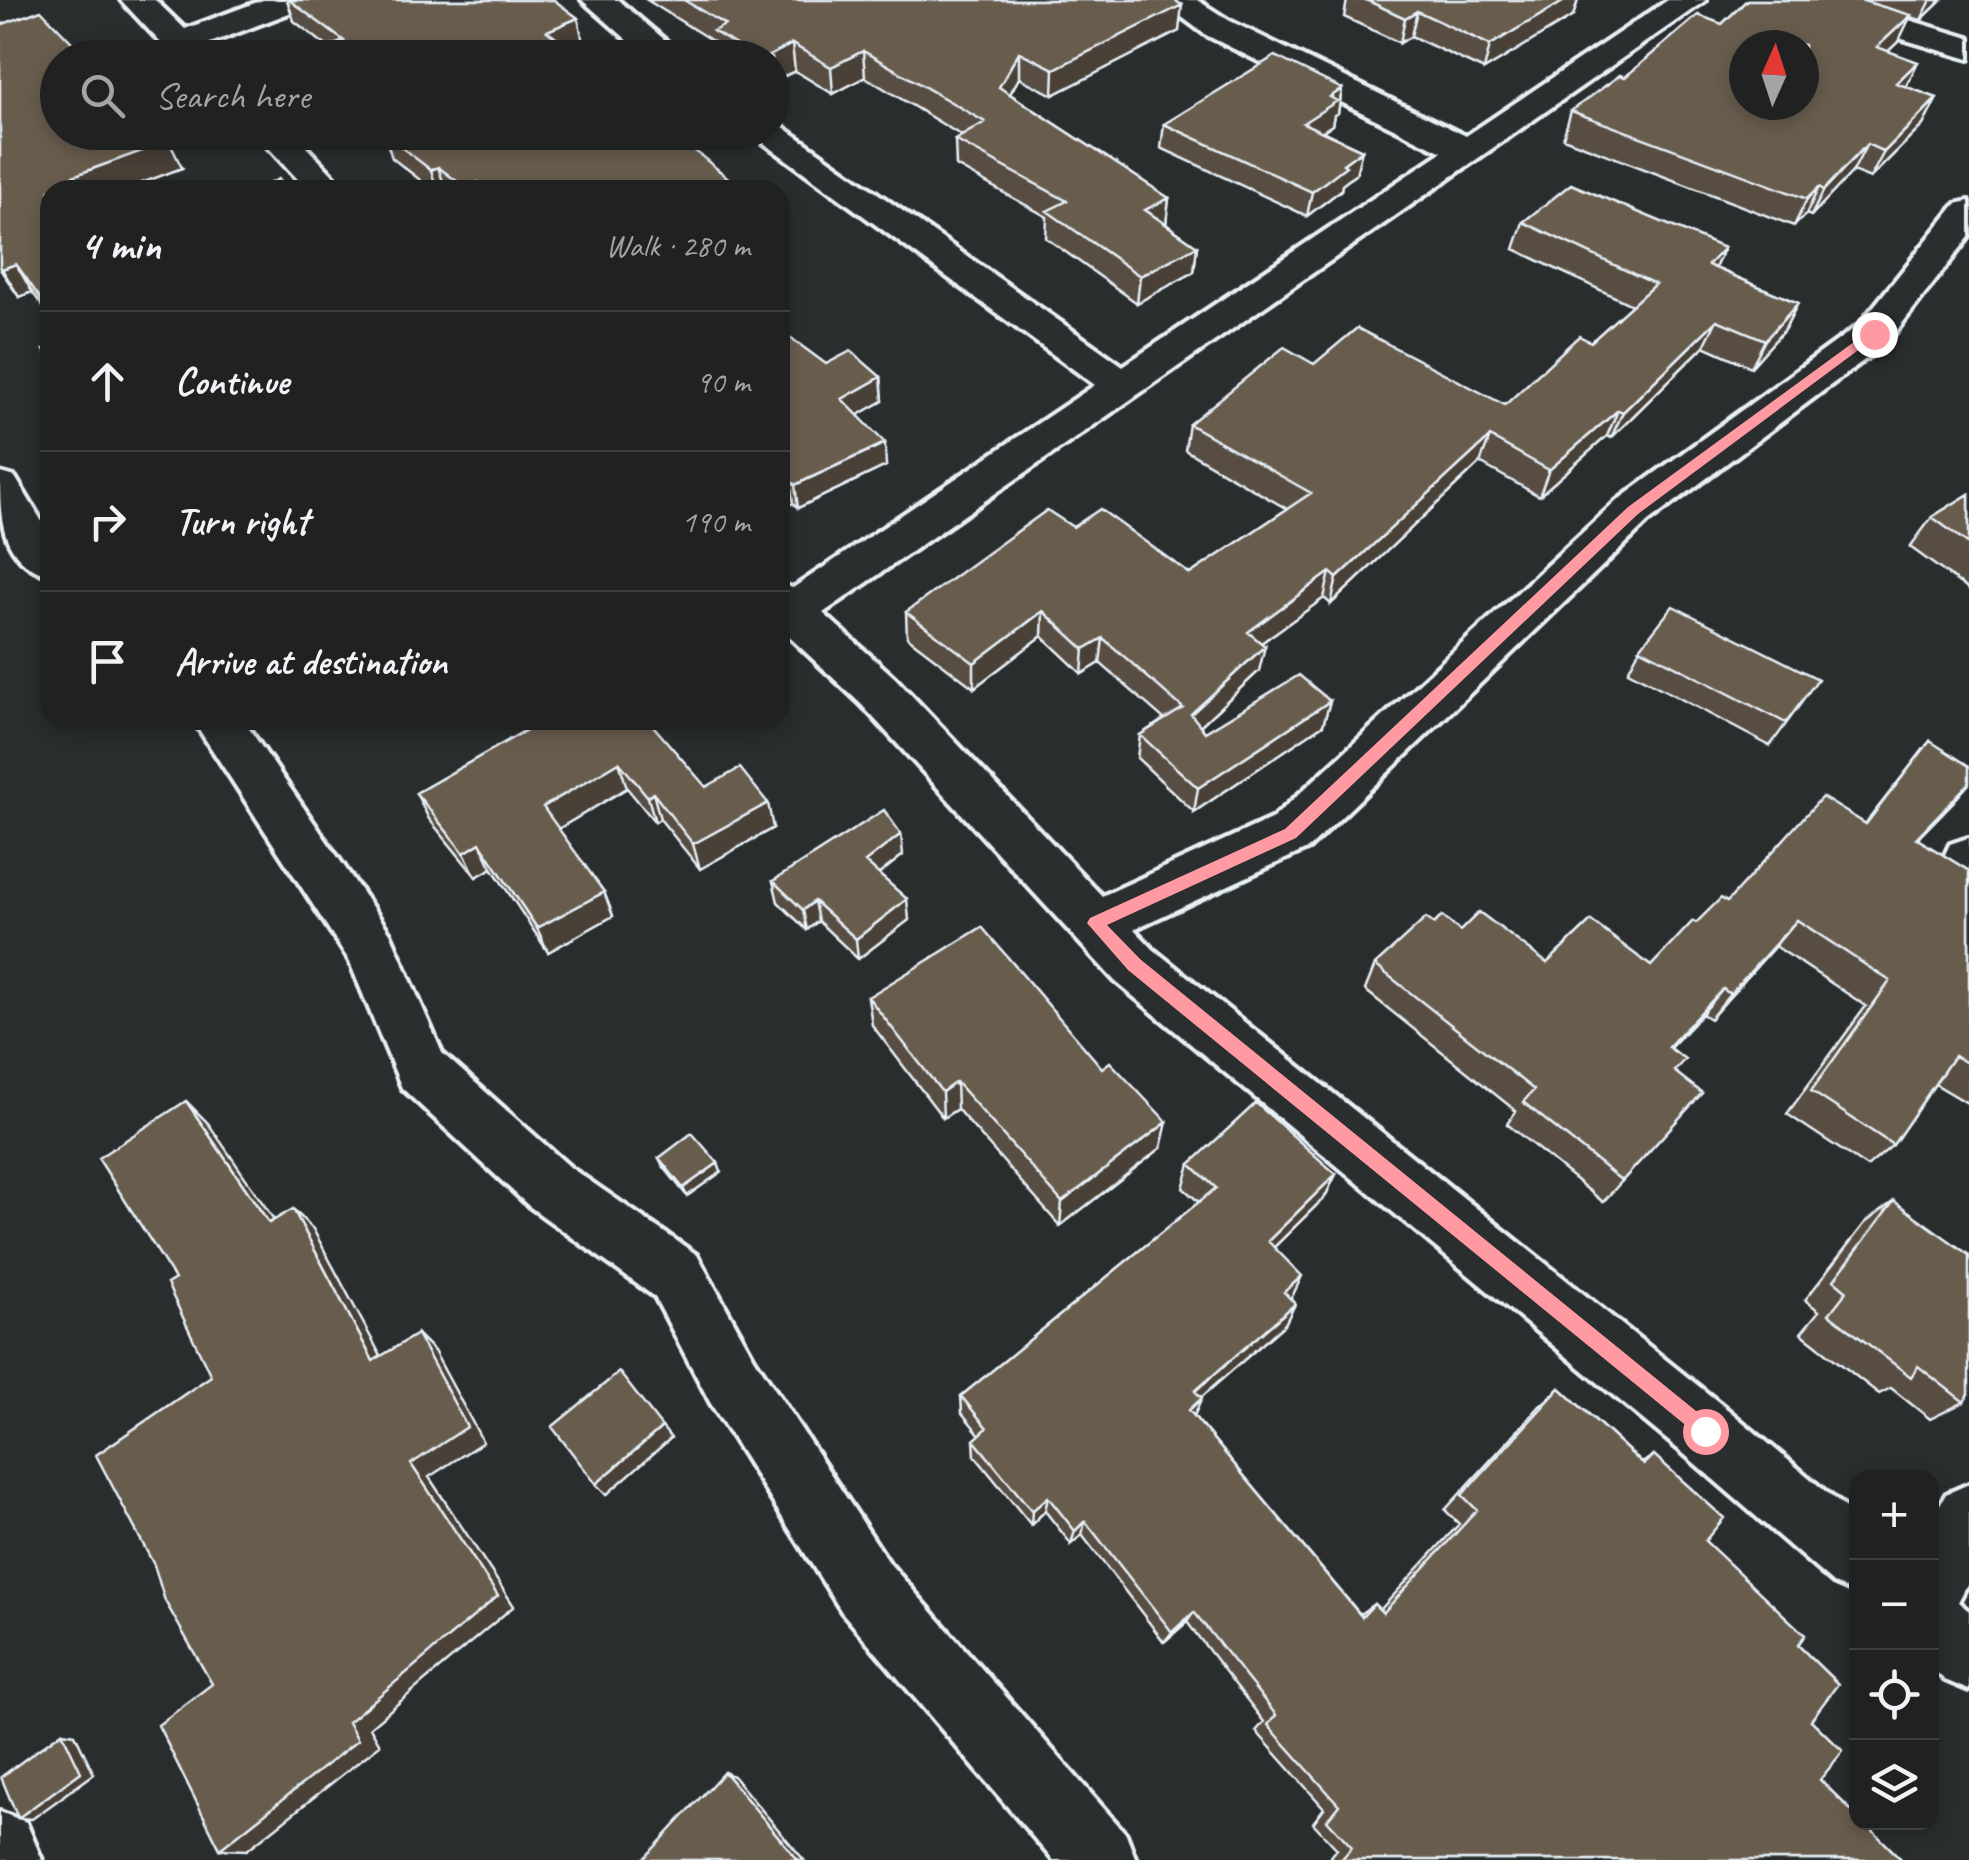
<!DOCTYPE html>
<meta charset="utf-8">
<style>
:root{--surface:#202222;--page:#282a2a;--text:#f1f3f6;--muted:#a2a4a5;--line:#3d3f40}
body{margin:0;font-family:Caveat,sans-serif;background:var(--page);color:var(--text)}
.controls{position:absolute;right:30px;bottom:30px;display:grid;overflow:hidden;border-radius:20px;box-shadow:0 5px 15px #0003}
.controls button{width:90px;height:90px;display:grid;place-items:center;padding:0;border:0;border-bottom:2px solid var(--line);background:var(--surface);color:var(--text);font:50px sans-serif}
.compass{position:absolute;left:1729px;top:30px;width:90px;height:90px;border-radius:50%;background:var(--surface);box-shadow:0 5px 15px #0003;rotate:3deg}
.stop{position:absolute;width:30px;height:30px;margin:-22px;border:8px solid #ff9aa2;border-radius:50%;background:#fff}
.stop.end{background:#ff9aa2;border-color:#fff;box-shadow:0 2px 10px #0008}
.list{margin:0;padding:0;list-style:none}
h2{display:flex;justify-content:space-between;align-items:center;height:130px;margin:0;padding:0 40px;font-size:42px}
h2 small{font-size:32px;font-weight:400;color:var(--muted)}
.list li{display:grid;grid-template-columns:65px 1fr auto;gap:30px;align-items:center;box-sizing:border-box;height:140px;padding:0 40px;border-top:2px solid var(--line)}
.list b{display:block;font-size:38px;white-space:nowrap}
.list em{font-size:32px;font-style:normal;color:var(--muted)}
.icon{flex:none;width:55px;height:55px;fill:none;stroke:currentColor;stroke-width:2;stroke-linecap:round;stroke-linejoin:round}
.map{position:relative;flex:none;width:1969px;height:1860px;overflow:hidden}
.search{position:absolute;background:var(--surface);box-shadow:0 5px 15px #0003;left:40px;top:40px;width:750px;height:110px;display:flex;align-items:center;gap:25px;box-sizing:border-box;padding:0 35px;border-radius:55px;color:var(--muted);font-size:38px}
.panel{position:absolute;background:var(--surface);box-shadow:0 5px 15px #0003;left:40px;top:180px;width:750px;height:550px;border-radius:30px}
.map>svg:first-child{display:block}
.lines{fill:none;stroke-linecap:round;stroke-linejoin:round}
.minor-casing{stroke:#e8f1f8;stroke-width:8}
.minor{fill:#2a2d2e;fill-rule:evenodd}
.wall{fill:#594e43;stroke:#e8f1f8;stroke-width:2.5}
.shaded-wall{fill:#484037;stroke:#e8f1f8;stroke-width:2.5}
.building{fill:#675b4e;stroke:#e8f1f8;stroke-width:2.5;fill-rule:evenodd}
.route{fill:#ff9aa2}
</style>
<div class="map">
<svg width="1969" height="1860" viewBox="0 0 1969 1860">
<rect width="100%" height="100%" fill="#2a2d2e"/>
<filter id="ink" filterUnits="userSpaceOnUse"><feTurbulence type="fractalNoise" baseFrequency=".01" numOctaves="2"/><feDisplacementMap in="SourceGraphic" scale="20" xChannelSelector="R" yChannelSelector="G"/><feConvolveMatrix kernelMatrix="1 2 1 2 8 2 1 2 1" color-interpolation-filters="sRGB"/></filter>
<g filter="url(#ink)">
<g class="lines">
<defs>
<path id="minor" d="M121,0H155L185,29L263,0H309L305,7L202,46L212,58H175Z
M582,0H618L686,58H648Z
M1159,0H1197L1230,21L1466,136L1668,0H1706L823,613L895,678L1102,896L1273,818L1618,500L1859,325L1956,204L1969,201V237L1887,343L1648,522L1309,848L1134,929L1153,949L1727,1409L1856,1517V1593L1833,1583L1683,1453L1115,981L861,704L780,628V584L793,588L1095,385L749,132H772V123L779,124L1123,366L1442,152L1206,35Z
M1792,0H1842L1969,38V59L1796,7Z
M254,132H292L347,190H308Z
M0,473L15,477L50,535V576C0,561 0,518 0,473Z
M193,720H243L390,933L442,1053L571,1168L697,1255L754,1358L890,1564L1126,1834L1136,1860H1053L842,1612L710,1402L655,1297L529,1206L402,1088L349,960Z
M1968,838H1969V881L1951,875L1943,859L1950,844Z
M1969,1484V1581L1958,1602L1969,1611V1690L1945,1680L1932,1668V1519L1946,1494Z
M0,1812L26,1822L42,1860H0Z"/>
</defs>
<use href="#minor" class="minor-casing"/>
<use href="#minor" class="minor"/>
</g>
<path class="wall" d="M287,0H554L583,42L569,48L577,54L578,58H300L328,47L294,21Z
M647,0H1174L1179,31L1053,95L1019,78L1010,94L1169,198L1166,224L1197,246L1194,272L1137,303L1046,238L1047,217L956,166L955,140L962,136L865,77L833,94L795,71L772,82V58H717L714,42Z
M1347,0H1578L1573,16L1484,70L1411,36L1400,43L1344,17Z
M1747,0H1942L1921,20L1910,17L1898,42L1888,51L1906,87L1937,98L1923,125L1870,178L1853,171L1811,216L1806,214L1794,226L1563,138L1571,111L1625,77L1722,24Z
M0,25L182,168L50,190V316L32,292L19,297L0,269Z
M1342,89L1338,113L1334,115L1332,125L1322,131L1362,150L1356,174L1342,185L1341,190L1307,216L1161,148L1164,124Z
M384,134L616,137L743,190H433L392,158Z
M1523,222L1724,248L1715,268L1798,303L1784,330L1751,367L1704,346L1611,438L1607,436L1539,496L1480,463L1331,604L1324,598L1261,643L1259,671L1200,726L1205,732L1330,701L1323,725L1194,812L1137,758L1140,735L1164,719L1100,663L1082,674L1042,636L974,688L907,637L906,612L1073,527L1190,574L1287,509L1185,450L1189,424L1314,364L1505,405L1591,342L1632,305L1514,249Z
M826,364L881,377L883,401L858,415L886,466L798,508L793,503L780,509Z
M1969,494V590L1910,547L1932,517Z
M1640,648L1802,702L1770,746L1628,671Z
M544,720L706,787L773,828L700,869L660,819L655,822L627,788L558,829L604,892L613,916L548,952L492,868L476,877L429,819L416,793Z
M1930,741L1954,801L1917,839L1969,871V1104L1935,1084L1893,1145L1867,1167L1787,1114L1866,1006L1775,946L1710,1019L1702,1014L1670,1048L1674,1072L1702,1093L1603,1202L1507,1124L1516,1111L1365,990L1375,965L1434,924L1460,931L1547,963L1651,966L1696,923L1727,902L1865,824Z
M903,855L879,874L909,920L858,959L818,921L807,930L778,902L773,881Z
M868,997L1161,1148L1060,1226L957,1109L943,1118L872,1025Z
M659,1158L721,1172L687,1196L663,1166Z
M1190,1164L1336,1174L1325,1197L1274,1247L1292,1297L1290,1299L1295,1304L1285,1324L1201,1397L1194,1416L1360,1614L1374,1604L1380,1610L1459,1524L1445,1510L1540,1406L1560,1388L1642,1463L1654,1455L1705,1541L1798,1645L1820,1780L1902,1860H1328L1337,1849L1313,1823L1324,1808L1256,1731L1264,1722L1187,1622L1164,1642L1082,1535L1071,1544L1045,1511L1031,1525L975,1456L974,1440L980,1435L962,1413L961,1396L1199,1202L1183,1188Z
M1894,1201L1964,1402L1930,1419L1891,1388L1879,1394L1801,1333L1819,1311L1805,1300L1865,1223Z"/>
<path class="shaded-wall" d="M1566,0H1578L1573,16L1484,70L1490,45Z
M1931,0H1942L1921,20Z
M1182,5L1179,31L1053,95L1054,69Z
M1417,11L1411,36L1400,43L1405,18Z
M1911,15L1898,42L1865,73L1877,47Z
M578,18L583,42L553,55L547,31Z
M792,44L795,71L772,82V58H765Z
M863,51L865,77L833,94L831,67Z
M1019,52V78L999,113V87Z
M1918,62L1905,88L1896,83Z
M1342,89L1338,113L1334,115L1332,125L1298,147L1303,123L1330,97Z
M1937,98L1923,125L1870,178L1884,152Z
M169,141L182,168L123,190H77L70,177Z
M1867,144L1853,171L1811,216L1824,190Z
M1362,150L1356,174L1342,185L1341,190L1307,216L1312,192L1343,164Z
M438,167L446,190H437L431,170Z
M478,182L480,190H467L466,188Z
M633,183L634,190H616Z
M1819,187L1806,214L1794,226L1807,199Z
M1169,198L1166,224L1145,210Z
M1197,246L1194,272L1137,303L1140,276Z
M1724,248L1712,275L1708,265Z
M16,264L32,292L19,297L2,269Z
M1798,303L1784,330L1751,367L1765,340Z
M1717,320L1704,346L1611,438L1623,412Z
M881,377L883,401L844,423L842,399Z
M1618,410L1607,436L1539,496L1549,470Z
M1490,437L1480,463L1331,604L1337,578Z
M885,443L886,466L798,508L795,485Z
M790,480L793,503L780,509V484Z
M1330,572L1324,598L1243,656L1248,632Z
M1043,611L1042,636L974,688V663Z
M1103,638L1100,663L1082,674L1084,649Z
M1265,646L1259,671L1187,738L1191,714Z
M1330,701L1323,725L1194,812L1198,788Z
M619,762L627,788L553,832L543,807Z
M1969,784L1954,801L1892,865L1916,838Z
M653,793L660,819L655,822L648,797Z
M768,803L773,828L700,869L693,844Z
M901,834L903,855L868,883L865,862Z
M480,843L492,868L476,877L464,853Z
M604,892L613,916L548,952L537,928Z
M907,899L909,920L858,959L856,939Z
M814,901L818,921L807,930L803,910Z
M1797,920L1775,946L1710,1019L1730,994Z
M1723,989L1702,1014L1649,1070L1668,1047Z
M956,1082L957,1109L943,1118L942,1092Z
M186,1101L208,1123L290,1243L269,1223Z
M1167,1122L1161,1148L1060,1226L1062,1202Z
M718,1163L721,1172L687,1196L683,1188Z
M1336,1174L1325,1197L1259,1262L1268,1241Z
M293,1209L313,1229L392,1377L373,1361Z
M1302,1276L1292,1297L1273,1313L1284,1292Z
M1295,1304L1285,1324L1188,1409L1195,1391Z
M417,1334L434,1351L483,1442L429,1477L514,1606L370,1727L380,1745L247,1850L220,1849L411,1464Z
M1202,1398L1194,1416L1181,1427L1189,1410Z
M662,1427L671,1438L606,1495L596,1484Z
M1048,1497L1045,1511L1031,1525L1032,1511Z
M1085,1521L1082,1535L1071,1544L1075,1531Z
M1194,1612L1187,1622L1164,1642L1172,1632Z
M62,1732L75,1734L94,1774L32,1819L18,1818Z
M724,1772L733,1776L804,1860H798Z"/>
<path class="building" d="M289,0H554L578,18L547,31L577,54L567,58H300L344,41Z
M684,0H1174L1182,5L1054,69L1019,52L999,87L1169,198L1145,210L1197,246L1140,276L1047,211L1067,201L955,140L985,122L863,51L831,67L792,44L765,58H757L713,31L725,25Z
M1366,0H1566L1490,45L1417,11L1405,18Z
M1747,0H1860L1911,15L1877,47L1918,62L1896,83L1937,98L1884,152L1867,144L1824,190L1819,187L1807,199L1571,111L1620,75L1625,77L1698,15L1722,24ZM1744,45H1804V105H1744Z
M41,10L87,58H58V132H161L169,141L70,177L81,190H50V312L16,264L2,269L0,266V25Z
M1275,56L1342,89L1330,97L1337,101L1303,123L1362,150L1343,164L1346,166L1312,192L1164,124Z
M387,132H610L616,137L625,132H672L743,190H642L633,183L616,190H487L478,182L466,188L438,167L431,170L384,134Z
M279,179L291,190H255Z
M1571,184L1724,248L1708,265L1798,303L1765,340L1717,320L1623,412L1618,410L1549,470L1490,437L1337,578L1330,572L1248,632L1265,646L1191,714L1205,732L1299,675L1330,701L1198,788L1140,735L1183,708L1103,638L1084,649L1043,611L974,663L906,612L1047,510L1073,527L1100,509L1190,574L1311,493L1189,424L1284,347L1314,364L1357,328L1505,405L1579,336L1591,342L1655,284L1523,222Z
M780,330L826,364L851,351L881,377L842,399L885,443L795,485L790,480L780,484Z
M50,348V359L44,350Z
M1969,494V544L1932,517Z
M1673,606L1818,679L1786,723L1640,648Z
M544,720H648L706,787L740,768L768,803L693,844L653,793L648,797L619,762L543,807L604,892L537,928L480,843L464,853L416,793Z
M1930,741L1969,766V783L1916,838L1969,871V1064L1954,1056L1893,1145L1811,1091L1890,981L1797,920L1730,994L1723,989L1668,1047L1685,1059L1674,1071L1702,1093L1622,1181L1523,1102L1534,1090L1375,965L1426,918L1434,924L1442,916L1460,931L1479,912L1547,963L1591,921L1651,966L1693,921L1696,923L1721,898L1727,902L1822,797L1866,824Z
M884,810L901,834L865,862L907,899L856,939L814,901L803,910L773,881Z
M982,927L1102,1068L1110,1062L1167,1122L1062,1202L956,1082L942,1092L868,997Z
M186,1101L269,1223L293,1209L373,1361L417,1334L467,1427L411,1464L498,1596L348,1722L358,1740L220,1849L158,1725L212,1684L165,1601L154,1565L96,1455L211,1376L167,1284L175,1279L98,1158Z
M1256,1103L1336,1174L1268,1241L1302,1276L1284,1292L1295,1304L1195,1391L1202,1398L1189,1410L1362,1617L1374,1604L1383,1613L1477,1510L1462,1495L1560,1388L1644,1465L1654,1455L1724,1518L1705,1541L1805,1635L1798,1645L1838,1684L1811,1720L1843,1751L1820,1780L1856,1815V1822H1864L1902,1860H1341L1352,1847L1327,1820L1339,1805L1268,1725L1276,1715L1194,1612L1172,1632L1085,1521L1075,1531L1048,1497L1032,1511L974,1440L987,1428L961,1396L1216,1188L1190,1164Z
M692,1133L718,1163L683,1188L659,1158Z
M1894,1201L1969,1255V1394L1964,1402L1918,1366L1911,1377L1829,1314L1847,1291L1834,1280Z
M619,1372L662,1427L596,1484L552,1427Z
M62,1732L81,1772L18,1818L1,1777Z
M724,1772L798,1860H643Z"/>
</g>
<path class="route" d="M1869,331L1880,334L1638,514L1296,838L1107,925L1140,959L1712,1424L1715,1431L1705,1441L1128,970L1087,923L1090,918L1285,829L1628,507Z"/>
</svg>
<div class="controls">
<button>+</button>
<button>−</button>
<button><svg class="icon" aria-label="locate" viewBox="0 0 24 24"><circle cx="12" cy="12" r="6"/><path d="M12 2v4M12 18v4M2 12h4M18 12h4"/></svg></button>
<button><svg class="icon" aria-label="layers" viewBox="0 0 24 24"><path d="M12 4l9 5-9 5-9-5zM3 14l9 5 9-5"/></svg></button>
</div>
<svg class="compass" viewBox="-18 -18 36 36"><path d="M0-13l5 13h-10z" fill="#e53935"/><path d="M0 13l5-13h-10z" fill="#a2a4a5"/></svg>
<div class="stop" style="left:1705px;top:1431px"></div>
<div class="stop end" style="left:1874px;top:334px"></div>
<div class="search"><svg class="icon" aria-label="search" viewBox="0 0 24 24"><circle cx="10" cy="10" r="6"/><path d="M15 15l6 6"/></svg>Search here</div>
<section class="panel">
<h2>4 min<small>Walk · 280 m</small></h2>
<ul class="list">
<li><svg class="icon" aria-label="ahead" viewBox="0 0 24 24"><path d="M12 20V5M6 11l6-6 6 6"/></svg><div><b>Continue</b></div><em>90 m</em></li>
<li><svg class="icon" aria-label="right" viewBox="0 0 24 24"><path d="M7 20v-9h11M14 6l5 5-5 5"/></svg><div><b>Turn right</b></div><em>190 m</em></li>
<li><svg class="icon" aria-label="arrive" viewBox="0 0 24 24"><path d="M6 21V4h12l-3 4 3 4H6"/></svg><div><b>Arrive at destination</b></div></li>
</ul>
</section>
</div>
